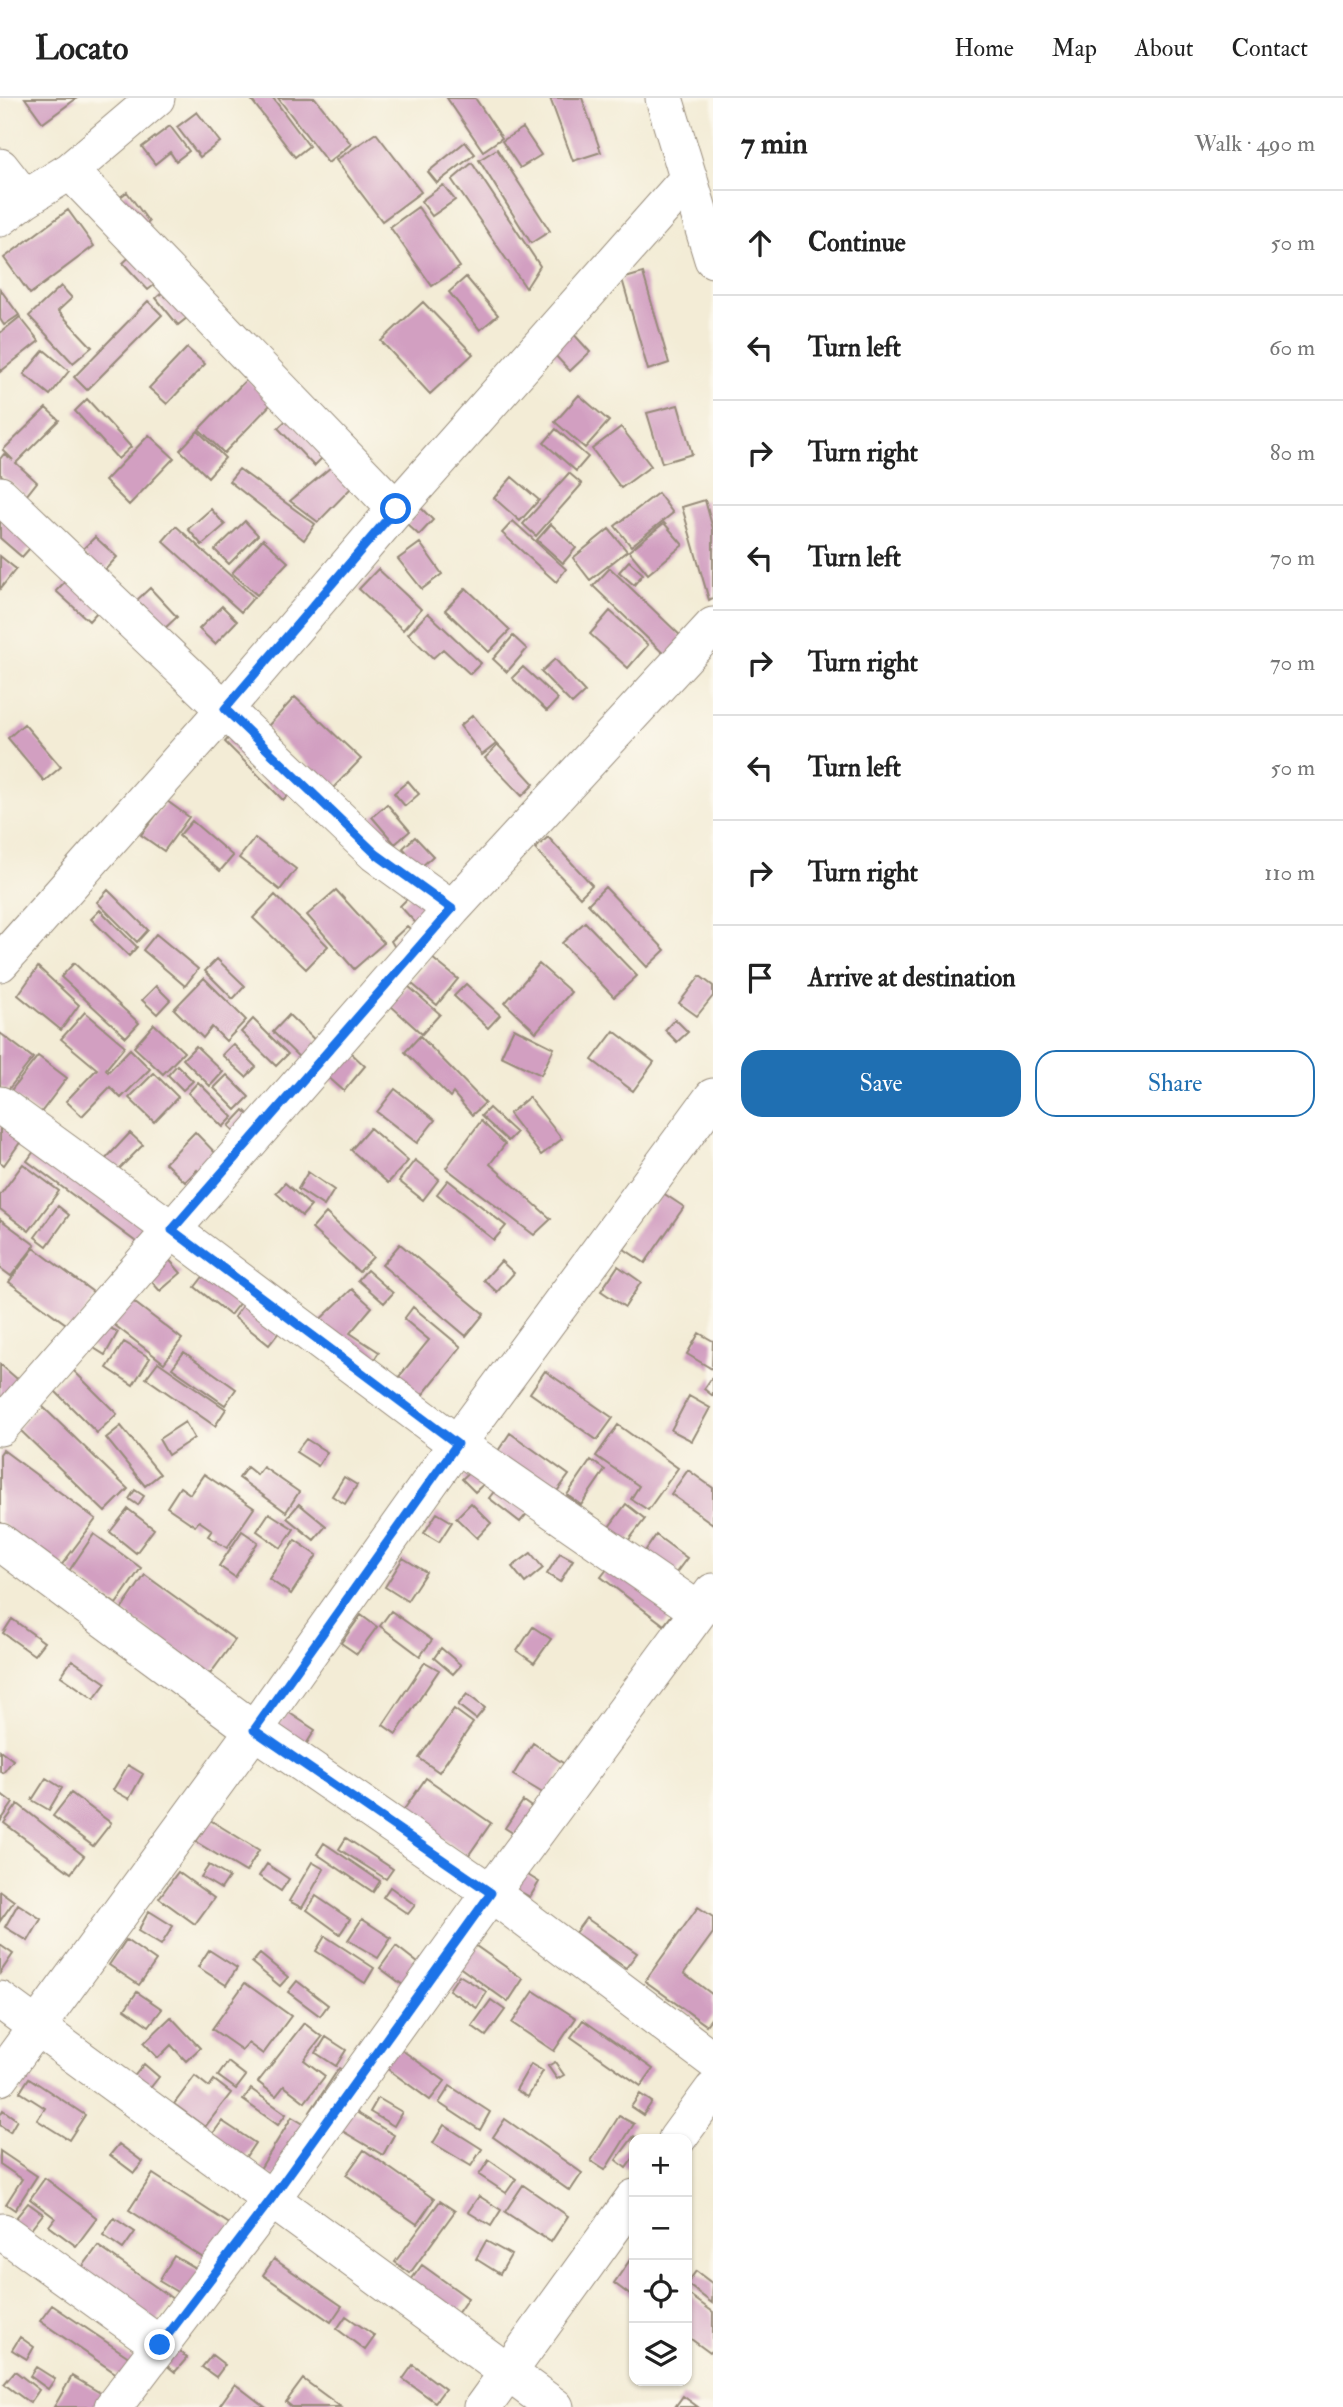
<!DOCTYPE html>
<meta charset="utf-8">
<style>
:root{--surface:#fff;--page:#f2f2f2;--text:#222;--muted:#767676;--line:#e0e0e0;--accent:#1f6fb2}
body{margin:0;font-family:"IM FELL Double Pica",serif;background:var(--page);color:var(--text)}
.controls{position:absolute;right:21px;bottom:21px;display:grid;overflow:hidden;border-radius:14px;box-shadow:0 2px 5px #0004}
.controls button{width:63px;height:63px;display:grid;place-items:center;padding:0;border:0;border-bottom:2px solid var(--line);background:var(--surface);color:var(--text);font:35px sans-serif}
.stop{position:absolute;width:21px;height:21px;margin:-16px;border:5px solid #1a73e8;border-radius:50%;background:#fff}
.stop.end{background:#1a73e8;border-color:#fff;box-shadow:0 2px 7px #0008}
.list{margin:0;padding:0;list-style:none}
h2{display:flex;justify-content:space-between;align-items:center;height:91px;margin:0;padding:0 28px;font-size:30px}
h2 small{font-size:23px;font-weight:400;color:var(--muted)}
.list li{display:grid;grid-template-columns:46px 1fr auto;gap:21px;align-items:center;box-sizing:border-box;height:105px;padding:0 28px;border-top:2px solid var(--line)}
.list b{display:block;font-size:26px;white-space:nowrap}
.list em{font-size:23px;font-style:normal;color:var(--muted)}
.actions{display:flex;gap:14px;padding:21px 28px}
.actions a{flex:1;padding:16px 0;border:2px solid var(--accent);border-radius:21px;text-align:center;font-size:24px;color:var(--accent)}
.actions .main{background:var(--accent);color:#fff}
.icon{flex:none;width:38px;height:38px;fill:none;stroke:currentColor;stroke-width:2;stroke-linecap:round;stroke-linejoin:round}
.map{position:relative;flex:none;width:713px;height:2309px;overflow:hidden}
header{display:flex;align-items:center;gap:42px;box-sizing:border-box;height:98px;padding:0 35px;background:var(--surface);border-bottom:2px solid var(--line)}
header strong{font-size:33px}
nav{display:flex;gap:38px;margin-inline-start:auto;font-size:24px}
main{display:flex}
aside{flex:1;background:var(--surface)}
.map>svg:first-child{display:block}
.building{fill:#d29fc1}
.lines{fill:none;stroke-linecap:round;stroke-linejoin:round}
.minor-casing{stroke:#978b7a;stroke-width:39}
.minor{stroke:#fff;stroke-width:37}
.route{stroke:#1a73e8;stroke-width:9}
</style>
<header>
<strong>Locato</strong>
<nav><a>Home</a><a>Map</a><a>About</a><a>Contact</a></nav>
</header>
<main>
<div class="map">
<svg width="713" height="2309" viewBox="0 0 713 2309">
<rect width="100%" height="100%" fill="#fbf7ec"/>
<filter id="ink" filterUnits="userSpaceOnUse"><feTurbulence type="fractalNoise" baseFrequency=".0143" numOctaves="2"/><feDisplacementMap in="SourceGraphic" scale="14" xChannelSelector="R" yChannelSelector="G"/><feConvolveMatrix kernelMatrix="1 2 1 2 8 2 1 2 1" color-interpolation-filters="sRGB"/></filter>
<filter id="wash" filterUnits="userSpaceOnUse"><feTurbulence type="fractalNoise" baseFrequency=".00686" numOctaves="4" result="noise"/><feDisplacementMap in="SourceGraphic" scale="28" xChannelSelector="R" yChannelSelector="G"/><feGaussianBlur stdDeviation="1.57" result="paint"/><feColorMatrix in="noise" values="0 0 0 0 0 0 0 0 0 0 0 0 0 0 0 0 0 1.4 0 .05"/><feComposite in="paint" operator="in"/></filter>
<g filter="url(#wash)">
<rect width="100%" height="100%" fill="#f3ecd6"/>
<g id="blocks">
<path class="building" d="M25,0H77L43,25Z
M250,0H273L309,48L295,59Z
M278,0H315L351,46L328,65Z
M447,0H475L502,40L483,53Z
M550,0H582L601,54L573,63Z
M197,14L220,44L200,59L177,29Z
M170,28L189,53L176,63L170,54L155,66L142,49Z
M523,30L541,57L520,70L502,43Z
M376,35L421,94L382,123L336,62Z
M465,44L475,56L437,85L428,74Z
M497,51L550,133L531,145L479,62Z
M472,65L540,168L526,190L452,82Z
M443,87L455,102L432,118L421,103Z
M127,94L149,124L138,133L115,103Z
M418,109L460,169L432,188L390,129Z
M68,112L94,148L30,196L4,160Z
M137,152L163,180L148,192L123,165Z
M643,175L669,265L648,272L622,181Z
M466,179L498,217L480,232L449,194Z
M61,188L72,200L58,213L92,249L73,265L29,218Z
M170,188L193,215L178,227L156,200Z
M0,191L19,217L4,227L0,221Z
M148,203L162,217L87,292L74,279Z
M423,204L473,256L430,296L381,243Z
M20,219L39,243L0,274V235Z
M571,233L590,254L570,273L551,253Z
M187,250L205,266L167,306L149,290Z
M44,252L69,273L50,297L24,276Z
M247,281L272,305L224,355L199,331Z
M579,297L609,323L585,350L555,324Z
M87,301L131,349L118,361L75,313Z
M678,307L692,356L662,365L647,315Z
M46,310L59,322L16,365L37,384L26,398L0,376V361L4,356L13,362L3,352Z
M292,317L327,355L314,368L278,330Z
M621,329L651,368L621,390L592,351Z
M556,331L588,359L576,373L544,345Z
M198,333L225,360L208,379L180,352Z
M149,337L174,360L129,407L105,383Z
M336,365L353,388L318,424L290,403Z
M239,371L315,426L304,442L229,383Z
M569,375L582,386L536,438L523,426Z
M512,379L539,402L520,423L494,400Z
M658,395L673,415L631,448L615,428Z
M705,402L713,431V500L709,502L682,409Z
M421,410L433,422L419,437L407,426Z
M211,411L225,427L202,447L188,431Z
M7,417L37,442L22,459L0,440V425Z
M245,423L258,437L229,466L215,452Z
M513,423L566,471L556,484L502,435Z
M664,425L683,447L648,476L629,453Z
M551,426L576,450L563,465L537,442Z
M176,428L254,499L241,514L163,443Z
M609,431L627,453L590,482L573,460Z
M95,439L117,459L103,474L81,453Z
M263,441L288,464L257,497L232,475Z
M420,445L442,476L422,491L398,461Z
M0,458L16,471L0,491Z
M629,463L643,476L634,487L619,474Z
M610,470L684,541L667,559L593,488Z
M378,471L421,511L403,532L359,491Z
M75,473L107,503L89,523L56,493Z
M150,490L177,519L164,531L137,502Z
M466,490L510,532L489,554L445,512Z
M222,508L237,523L215,546L199,531Z
M610,513L648,547L628,570L590,536Z
M428,515L481,565L470,576L443,551L433,560L408,536Z
M513,538L527,551L507,574L493,561Z
M555,561L585,594L572,606L541,574Z
M523,569L558,601L547,613L512,580Z
M295,599L361,661L333,690L267,629Z
M473,617L496,646L482,657L460,628Z
M24,626L61,669L44,683L8,640Z
M237,630L296,688L283,702L225,644Z
M498,647L534,686L522,698L485,660Z
M408,683L419,696L405,708L394,695Z
M167,703L189,719L164,753L141,737Z
M387,706L410,733L395,746L372,719Z
M192,723L233,758L220,773L179,738Z
M415,739L433,758L420,770L403,750Z
M548,739L592,787L580,799L535,751Z
M255,740L296,771L280,792L239,760Z
M605,789L665,852L647,869L588,806Z
M418,790L443,816L424,834L400,808Z
M108,792L148,832L137,844L97,804Z
M336,792L384,845L354,871L307,817Z
M275,797L328,848L306,871L253,820Z
M100,812L137,849L129,858L91,821Z
M585,824L637,878L614,899L562,845Z
M407,828L423,842L403,863L391,843Z
M156,836L198,871L185,888L143,852Z
M432,860L458,881L437,907L411,885Z
M217,861L245,888L233,901L205,873Z
M74,865L139,925L126,939L61,879Z
M539,866L571,894L536,934L505,905Z
M38,869L79,907L61,932L18,897Z
M700,878L713,888V898L697,918L679,905Z
M204,880L246,922L226,943L212,929L203,940L174,911Z
M466,886L500,917L488,930L454,898Z
M156,888L170,902L157,916L142,902Z
M408,888L440,916L422,936L391,908Z
M85,914L125,948L106,971L108,974L130,951L150,971L121,1000L110,989L82,1018L66,1003L97,971L61,941Z
M289,917L322,949L306,966L273,934Z
M253,921L288,956L276,968L241,934Z
M675,921L688,934L677,944L665,932Z
M154,926L184,954L163,976L134,949Z
M514,930L554,950L541,977L501,958Z
M614,933L654,964L633,993L592,962Z
M0,935L33,960L7,993L0,988Z
M420,938L485,1005L472,1017L453,995L450,999L405,954Z
M233,946L256,969L246,979L222,957Z
M196,948L223,974L210,988L183,961Z
M350,954L365,968L344,993L327,978Z
M38,958L67,980L39,1017L9,995Z
M177,967L193,983L183,992L168,977Z
M154,975L178,999L154,1024L129,1000Z
M227,977L249,999L236,1012L214,990Z
M198,984L233,1019L223,1029L188,995Z
M395,991L435,1022L417,1045L377,1014Z
M529,999L562,1041L541,1057L509,1016Z
M489,1010L516,1035L508,1043L481,1018Z
M244,1012L257,1025L242,1040L229,1028Z
M481,1023L505,1046L490,1066L551,1121L534,1137L446,1070Z
M0,1027L21,1043L4,1067L0,1064Z
M370,1030L408,1063L388,1085L351,1052Z
M195,1034L224,1064L207,1082L197,1072L185,1084L165,1065Z
M130,1035L143,1047L112,1078L100,1067Z
M42,1042L159,1128L143,1149L27,1063Z
M415,1062L439,1081L423,1102L399,1083Z
M23,1066L59,1093L29,1133L0,1111V1097Z
M308,1074L334,1092L324,1108L298,1091Z
M448,1082L506,1128L494,1142L437,1096Z
M285,1085L311,1108L302,1118L276,1095Z
M663,1095L684,1109L645,1165L624,1151Z
M58,1108L69,1117L47,1148L35,1139Z
M326,1115L373,1159L359,1174L312,1131Z
M0,1121L35,1147L11,1178L0,1170Z
M400,1146L484,1216L466,1238L382,1167Z
M34,1150L97,1197L73,1231L9,1184Z
M165,1157L181,1175L160,1193L144,1175Z
M501,1163L514,1175L497,1194L484,1182Z
M618,1168L641,1184L625,1209L601,1193Z
M209,1171L244,1199L230,1217L195,1189Z
M367,1172L393,1195L384,1205L358,1182Z
M352,1191L372,1209L350,1235L379,1254L368,1271L310,1231Z
M126,1198L182,1241L164,1265L108,1222Z
M247,1201L283,1229L269,1247L234,1219Z
M413,1209L461,1249L416,1305L393,1286L429,1242L404,1221Z
M102,1226L118,1234L105,1257L89,1247Z
M699,1235L713,1243L712,1271L687,1256Z
M124,1244L150,1260L133,1287L107,1270Z
M184,1254L236,1291L225,1307L172,1270Z
M158,1264L226,1311L215,1328L146,1280Z
M0,1266L24,1287L0,1308Z
M72,1271L117,1316L97,1335L52,1290Z
M545,1273L613,1320L597,1342L530,1295Z
M713,1278V1298L704,1291Z
M689,1298L710,1310L692,1343L671,1332Z
M41,1307L128,1391L105,1414L18,1330Z
M185,1324L194,1340L168,1357L159,1341Z
M618,1327L678,1370L648,1412L631,1401L639,1388L596,1358Z
M121,1328L160,1376L145,1388L106,1340Z
M510,1335L569,1377L552,1400L494,1359Z
M306,1341L327,1354L318,1368L296,1354Z
M3,1352L96,1421L60,1469L0,1424V1356Z
M591,1362L605,1372L581,1407L567,1397Z
M247,1369L257,1377L263,1369L299,1394L286,1414L239,1380Z
M475,1369L488,1382L475,1394L462,1381Z
M688,1372L713,1390V1426L671,1396Z
M204,1376L254,1410L227,1450L208,1438L212,1432L199,1423L195,1428L167,1409L180,1389L190,1396Z
M344,1379L357,1387L345,1406L332,1398Z
M500,1386L531,1411L520,1424L489,1400Z
M135,1392L144,1398L138,1407L129,1401Z
M471,1405L491,1425L477,1440L456,1420Z
M299,1406L326,1428L314,1442L287,1420Z
M626,1406L645,1421L621,1452L603,1437Z
M128,1411L154,1431L136,1455L110,1434Z
M269,1415L294,1431L281,1450L257,1433Z
M437,1415L452,1424L439,1444L424,1435Z
M242,1433L258,1444L235,1479L219,1468Z
M94,1436L141,1470L116,1506L69,1473Z
M656,1437L687,1460L669,1484L639,1462Z
M295,1442L317,1457L291,1496L269,1481Z
M531,1455L543,1470L525,1485L512,1469Z
M560,1455L573,1462L560,1484L547,1476Z
M403,1460L426,1474L407,1503L385,1489Z
M615,1461L678,1509L664,1527L601,1479Z
M145,1477L235,1542L210,1576L121,1512Z
M391,1513L432,1542L420,1558L380,1528Z
M361,1517L377,1529L357,1556L341,1545Z
M12,1521L44,1544L34,1557L3,1535Z
M533,1529L551,1541L534,1565L517,1553Z
M441,1550L461,1567L453,1576L434,1560Z
M72,1562L106,1585L94,1601L61,1578Z
M425,1564L439,1572L396,1636L383,1627Z
M467,1596L485,1610L476,1621L458,1607Z
M454,1611L473,1625L439,1674L419,1660Z
M288,1614L315,1632L305,1648L277,1629Z
M533,1645L566,1667L546,1697L513,1677Z
M0,1652L13,1662L3,1675L0,1673Z
M128,1667L143,1676L129,1701L113,1692Z
M46,1680L62,1690L49,1712L32,1702Z
M426,1680L491,1725L468,1758L403,1713Z
M0,1695L13,1705L0,1724Z
M71,1695L111,1725L93,1748L53,1718Z
M523,1703L537,1713L519,1739L505,1730Z
M18,1706L84,1758L71,1775L4,1725Z
M210,1722L259,1752L246,1774L196,1744Z
M346,1740L393,1771L386,1781L339,1751Z
M324,1745L380,1783L373,1794L317,1756Z
M312,1764L324,1771L302,1810L289,1803Z
M267,1766L289,1781L281,1793L259,1778Z
M209,1767L229,1779L221,1791L201,1779Z
M178,1774L214,1800L195,1826L159,1800Z
M523,1774L539,1784L530,1799L514,1790Z
M390,1789L415,1807L408,1816L383,1799Z
M0,1793L14,1803L0,1823Z
M316,1798L350,1821L340,1836L307,1812Z
M18,1806L41,1821L28,1843L5,1829Z
M698,1809L713,1819V1835L684,1875L713,1897V1918L706,1927L645,1883Z
M149,1813L173,1828L161,1847L138,1833Z
M586,1820L637,1855L626,1870L575,1835Z
M362,1821L391,1840L378,1860L348,1842Z
M325,1838L374,1870L365,1885L316,1853Z
M466,1841L523,1881L508,1904L451,1863Z
M126,1842L156,1863L139,1887L109,1867Z
M0,1847L13,1856L0,1875Z
M396,1848L423,1869L407,1890L380,1870Z
M209,1852L237,1870L226,1887L198,1869Z
M260,1856L288,1879L280,1888L252,1865Z
M459,1877L487,1894L477,1910L449,1892Z
M297,1883L328,1907L320,1918L288,1894Z
M245,1885L291,1918L263,1956L248,1945L242,1952L212,1931Z
M534,1893L576,1920L554,1953L512,1925Z
M137,1894L162,1911L149,1928L125,1911Z
M491,1902L505,1912L486,1938L472,1928Z
M171,1919L200,1950L186,1963L171,1947L158,1960L144,1945Z
M583,1922L653,1971L641,1988L571,1939Z
M304,1925L322,1939L304,1962L325,1978L305,2004L284,1988L276,1998L258,1984Z
M326,1939L346,1952L336,1968L316,1955Z
M392,1945L445,1983L430,2002L378,1964Z
M228,1964L246,1978L236,1991L218,1978Z
M555,1964L564,1977L557,1981L548,1968Z
M144,1966L159,1979L147,1994L132,1981Z
M531,1966L543,1973L528,1999L516,1992Z
M339,1970L350,1977L322,2022L310,2014Z
M195,1978L209,1989L214,1982L231,1995L205,2029L174,2006Z
M29,1980L85,2017L69,2042L37,2022L45,2010L20,1994Z
M450,1988L490,2014L480,2032L439,2005Z
M251,1991L286,2016L278,2027L243,2002Z
M640,1996L652,2004L643,2017L631,2009Z
M378,2000L402,2014L394,2028L370,2014Z
M346,2008L394,2037L383,2057L334,2028Z
M3,2012L17,2022L10,2034L0,2027V2017Z
M619,2018L634,2026L605,2072L591,2063Z
M292,2019L305,2027L274,2079L260,2071Z
M505,2021L582,2075L570,2093L493,2039Z
M222,2023L255,2045L245,2060L212,2037Z
M444,2027L482,2051L471,2068L433,2045Z
M634,2038L639,2041H634V2059L626,2070L616,2062Z
M119,2046L143,2064L134,2075L110,2057Z
M364,2052L434,2101L417,2126L346,2077Z
M0,2053L37,2078L15,2112L6,2106L22,2081L0,2066Z
M489,2062L516,2081L506,2095L479,2077Z
M153,2076L231,2127L208,2163L129,2112Z
M45,2080L97,2120L76,2148L49,2128L55,2120L30,2101Z
M523,2087L568,2118L551,2144L505,2114Z
M479,2098L501,2112L491,2128L468,2114Z
M440,2103L455,2113L410,2175L395,2164Z
M28,2105L43,2116L25,2139L10,2127Z
M114,2120L135,2134L123,2151L103,2137Z
M486,2143L511,2157L500,2176L476,2161Z
M98,2148L173,2201L154,2229L78,2175Z
M634,2156V2200L614,2185Z
M174,2158L200,2173L184,2198L159,2183Z
M274,2161L342,2208L331,2224L263,2177Z
M422,2167L468,2200L457,2216L411,2182Z
M696,2173L713,2186L712,2205L687,2186Z
M687,2195L713,2214V2252L710,2255L687,2238Z
M52,2207L136,2264L124,2281L40,2223Z
M346,2218L375,2238L365,2252L337,2231Z
M20,2239L34,2249L27,2261L12,2252Z
M172,2248L187,2260L175,2274L160,2262Z
M212,2257L225,2267L216,2279L202,2269Z
M413,2267L445,2291L435,2304L403,2281Z
M36,2269L55,2281L48,2291L30,2278Z
M15,2273L39,2292L30,2305L4,2286Z
M72,2278L107,2299L101,2309H54Z
M303,2281L341,2309H292L286,2304Z
M235,2286L265,2309H223L220,2307Z
M683,2298L698,2309H675Z"/>
</g>
</g>
<g filter="url(#ink)">
<use href="#blocks" fill-opacity="0" stroke="#978b7a" stroke-width="2"/>
<g class="lines">
<defs>
<path id="minor" d="M664,0L713,161
M0,69L25,101
M70,73L396,411
M0,120L25,101L70,73L156,0
M0,397L376,756L452,811
M0,865L225,611L396,411L689,80
M0,1007L172,1132L457,1346L699,1513
M0,1329L452,811L713,528
M0,1444L254,1632L491,1795L713,1962
M0,1902L555,2309
M0,1979L254,1632L457,1346L713,999
M677,2041L713,1992
M3,2134L160,2247
M113,2309L272,2100L491,1795L713,1494
M483,2309L634,2100"/>
</defs>
<use href="#minor" class="minor-casing"/>
<use href="#minor" class="minor"/>
</g>
</g>
<g class="lines" filter="url(#ink)">
<path class="route" d="M160,2247L272,2100L491,1795L254,1632L457,1346L172,1132L452,811L376,756L225,611L396,411"/>
</g>
</svg>
<div class="controls">
<button>+</button>
<button>−</button>
<button><svg class="icon" aria-label="locate" viewBox="0 0 24 24"><circle cx="12" cy="12" r="6"/><path d="M12 2v4M12 18v4M2 12h4M18 12h4"/></svg></button>
<button><svg class="icon" aria-label="layers" viewBox="0 0 24 24"><path d="M12 4l9 5-9 5-9-5zM3 14l9 5 9-5"/></svg></button>
</div>
<div class="stop" style="left:396px;top:411px"></div>
<div class="stop end" style="left:160px;top:2247px"></div>
</div>
<aside>
<h2>7 min<small>Walk · 490 m</small></h2>
<ul class="list">
<li><svg class="icon" aria-label="ahead" viewBox="0 0 24 24"><path d="M12 20V5M6 11l6-6 6 6"/></svg><div><b>Continue</b></div><em>50 m</em></li>
<li><svg class="icon" aria-label="left" viewBox="0 0 24 24"><path d="M17 20v-9H6M10 6l-5 5 5 5"/></svg><div><b>Turn left</b></div><em>60 m</em></li>
<li><svg class="icon" aria-label="right" viewBox="0 0 24 24"><path d="M7 20v-9h11M14 6l5 5-5 5"/></svg><div><b>Turn right</b></div><em>80 m</em></li>
<li><svg class="icon" aria-label="left" viewBox="0 0 24 24"><path d="M17 20v-9H6M10 6l-5 5 5 5"/></svg><div><b>Turn left</b></div><em>70 m</em></li>
<li><svg class="icon" aria-label="right" viewBox="0 0 24 24"><path d="M7 20v-9h11M14 6l5 5-5 5"/></svg><div><b>Turn right</b></div><em>70 m</em></li>
<li><svg class="icon" aria-label="left" viewBox="0 0 24 24"><path d="M17 20v-9H6M10 6l-5 5 5 5"/></svg><div><b>Turn left</b></div><em>50 m</em></li>
<li><svg class="icon" aria-label="right" viewBox="0 0 24 24"><path d="M7 20v-9h11M14 6l5 5-5 5"/></svg><div><b>Turn right</b></div><em>110 m</em></li>
<li><svg class="icon" aria-label="arrive" viewBox="0 0 24 24"><path d="M6 21V4h12l-3 4 3 4H6"/></svg><div><b>Arrive at destination</b></div></li>
</ul>
<div class="actions"><a class="main">Save</a><a>Share</a></div>
</aside>
</main>
